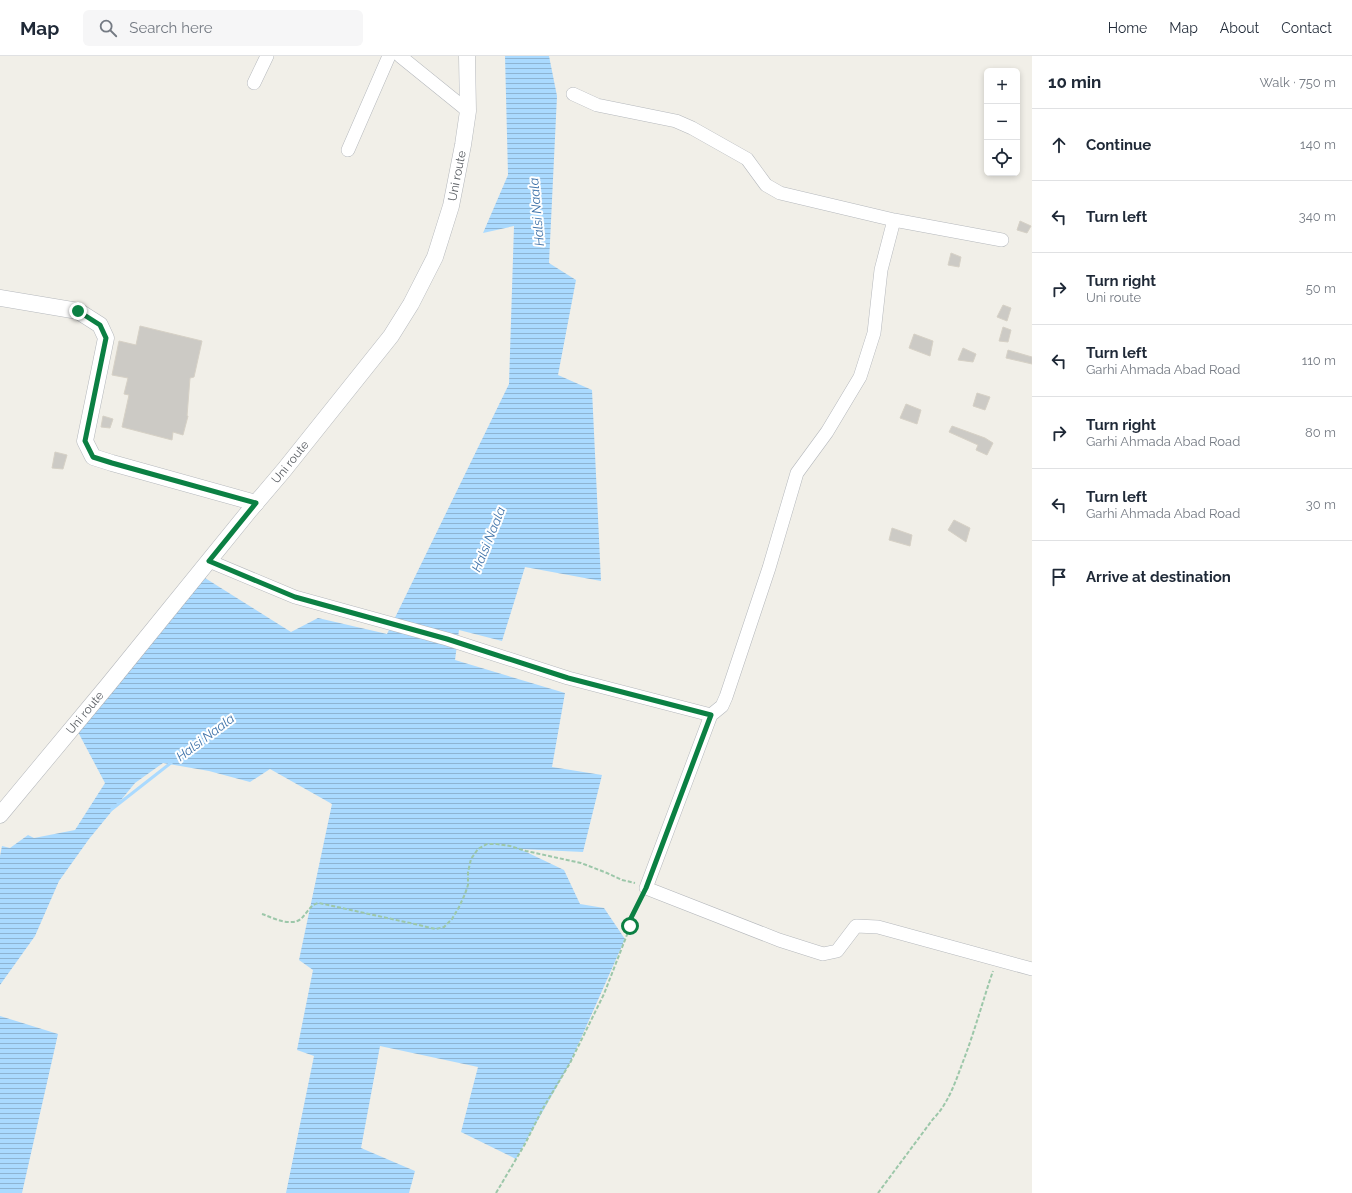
<!DOCTYPE html>
<meta charset="utf-8">
<style>
:root{--surface:#fff;--page:#f6f6f7;--text:#1f2937;--muted:#747a83;--line:#e0e1e3}
body{margin:0;font-family:Raleway,sans-serif;background:var(--page);color:var(--text)}
.controls{position:absolute;right:12px;top:12px;display:grid;overflow:hidden;border-radius:6px;box-shadow:0 2px 6px #0003}
.controls button{width:36px;height:36px;display:grid;place-items:center;padding:0;border:0;border-bottom:1px solid var(--line);background:var(--surface);color:var(--text);font:20px sans-serif}
.stop{position:absolute;width:12px;height:12px;margin:-9px;border:3px solid #0b8043;border-radius:50%;background:#fff}
.stop.end{background:#0b8043;border-color:#fff;box-shadow:0 1px 4px #0008}
.list{margin:0;padding:0;list-style:none}
h2{display:flex;justify-content:space-between;align-items:center;height:52px;margin:0;padding:0 16px;font-size:17px}
h2 small{font-size:13px;font-weight:400;color:var(--muted)}
.list li{display:grid;grid-template-columns:26px 1fr auto;gap:12px;align-items:center;box-sizing:border-box;height:72px;padding:0 16px;border-top:1px solid var(--line)}
.list b{display:block;font-size:15px;white-space:nowrap}
.list p{margin:0;font-size:13px;white-space:nowrap;color:var(--muted)}
.list em{font-size:13px;font-style:normal;color:var(--muted)}
.icon{flex:none;width:22px;height:22px;fill:none;stroke:currentColor;stroke-width:2;stroke-linecap:round;stroke-linejoin:round}
.map{position:relative;flex:none;width:1032px;height:1137px;overflow:hidden}
header{display:flex;align-items:center;gap:24px;box-sizing:border-box;height:56px;padding:0 20px;background:var(--surface);border-bottom:1px solid var(--line)}
header strong{font-size:19px}
nav{display:flex;gap:22px;margin-inline-start:auto;font-size:14px}
.search{width:280px;height:36px;background:var(--page);display:flex;align-items:center;gap:10px;box-sizing:border-box;padding:0 14px;border-radius:6px;color:var(--muted);font-size:15px}
main{display:flex}
aside{flex:1;background:var(--surface)}
.map>svg:first-child{display:block}
.water{fill:url(#water-rules)}
.lines{fill:none;stroke-linecap:round;stroke-linejoin:round}
.stream{stroke:#aadaff;stroke-width:3}
.building{fill:#cccac5;stroke:#d6d1c6}
.minor-casing{stroke:#b5b8bc;stroke-width:14}
.tertiary-casing{stroke:#b5b8bc;stroke-width:17}
.path{stroke:#9cc7a9;stroke-width:2;stroke-dasharray:4 2;stroke-linecap:butt}
.minor{stroke:#fff;stroke-width:13}
.tertiary{stroke:#fff;stroke-width:16}
.route{stroke:#0b8043;stroke-width:5}
.labels{text-anchor:middle;stroke-width:4;stroke-linejoin:round;paint-order:stroke}
.street-label{font-size:12px;fill:#5f6368;stroke:#fff}
.water-label{font-size:13px;font-style:italic;fill:#4174aa;stroke:#fff}
</style>
<header>
<strong>Map</strong>
<div class="search"><svg class="icon" aria-label="search" viewBox="0 0 24 24"><circle cx="10" cy="10" r="6"/><path d="M15 15l6 6"/></svg>Search here</div>
<nav><a>Home</a><a>Map</a><a>About</a><a>Contact</a></nav>
</header>
<main>
<div class="map">
<svg width="1032" height="1137" viewBox="0 0 1032 1137">
<defs>
<pattern id="water-rules" width="6" height="5" patternUnits="userSpaceOnUse"><rect width="6" height="5" fill="#aadaff"/><path d="M0 2.5h6" fill="none" stroke="#8eb4d2"/></pattern>
</defs>
<rect width="100%" height="100%" fill="#f1efe8"/>
<path class="water" d="M505,0H549L557,40L549,207L576,224L558,319L592,334L601,525L525,511L502,585L459,574L455,604L565,637L552,711L602,719L583,796L520,793L564,814L580,848L604,852L625,883L570,1007L516,1103L461,1076L478,1011L380,990L361,1092L415,1115L409,1137H286L314,1000L297,994L313,914L299,904L332,748L270,713L250,726L209,715L163,707L135,727L89,783L59,825L35,880L0,929V800L2,790L10,792L28,779L34,782L75,774L105,727L78,676L205,522L291,576L318,562L387,578L509,328L514,170L483,177L508,119Z
M0,960L58,978L22,1137H0Z"/>
<g class="lines">
<path class="stream" d="M112,753L172,706"/>
</g>
<path class="building" d="M1020,165L1031,170L1027,177L1017,174Z
M951,197L961,201L959,211L948,209Z
M1003,249L1011,252L1007,265L997,261Z
M140,270L202,285L194,321L190,322L187,360H188L183,379L173,376L172,384L122,371L129,339L124,338L128,322L112,319L119,285L136,289Z
M1003,271L1011,274L1008,286L999,285Z
M914,278L933,285L930,300L909,292Z
M963,292L976,298L973,306L958,304Z
M1008,294L1032,301V308L1006,302Z
M977,337L990,341L985,354L973,350Z
M906,348L921,354L917,368L900,362Z
M103,360L113,363L110,372L101,371Z
M952,370L985,382L993,387L987,399L976,394L978,389L949,376Z
M55,396L67,399L63,413L52,412Z
M954,464L970,472L966,486L948,474Z
M892,472L912,479L910,490L889,484Z"/>
<g class="lines">
<defs>
<path id="minor" d="M400,0L468,55
M254,27L267,0
M573,38L597,49L676,65L692,72L747,103L766,129L780,137L894,164L1002,184
M348,94L389,0
M209,505L295,541L447,583L568,622L711,659L646,832L779,884L823,898L837,895L856,870L878,871L1032,913
M711,659L722,650L726,641L769,512L797,417L827,376L860,321L874,277L881,214L894,164"/>
<g id="tertiary">
<path d="M0,242L78,255L100,269L106,282L85,385L93,401L112,407L256,447"/>
<path id="s1" d="M0,759L108,629L250,454L284,414L391,280L411,248L435,201L451,150L463,89L468,55L467,0"/>
</g>
</defs>
<use href="#minor" class="minor-casing"/>
<use href="#tertiary" class="tertiary-casing"/>
<path class="path" d="M262,858C271,861 282,867 292,866C306,866 306,849 319,847L419,869L431,872L436,873L444,871L452,863L459,851L465,838L468,829V816L471,803L478,793L487,788H497L510,790L526,795L581,807L607,817L622,824L635,827
M496,1137L525,1088L542,1054L570,1007L604,938L630,871V864L641,841
M878,1137L933,1063C949,1047 956,1024 964,1003C975,974 983,944 993,915"/>
<use href="#minor" class="minor"/>
<use href="#tertiary" class="tertiary"/>
</g>
<g class="lines">
<path class="route" d="M78,255L100,269L106,282L85,385L93,401L112,407L256,447L209,505L295,541L447,583L568,622L711,659L646,832L630,864V870"/>
</g>
<g class="labels">
<g class="street-label">
<text dy="4" stroke="none"><textPath href="#s1" startOffset="793">Uni route</textPath></text>
<text dy="4" stroke="none"><textPath href="#s1" startOffset="457">Uni route</textPath></text>
<text dy="4" stroke="none"><textPath href="#s1" startOffset="133">Uni route</textPath></text>
</g>
<g class="water-label">
<text transform="translate(536 156) rotate(-95)" y="5">Halsi Naala</text>
<text transform="translate(488 483) rotate(-68)" y="5">Halsi Naala</text>
<text transform="translate(205 681) rotate(-37)" y="5">Halsi Naala</text>
</g>
</g>
</svg>
<div class="controls">
<button>+</button>
<button>−</button>
<button><svg class="icon" aria-label="locate" viewBox="0 0 24 24"><circle cx="12" cy="12" r="6"/><path d="M12 2v4M12 18v4M2 12h4M18 12h4"/></svg></button>
</div>
<div class="stop" style="left:630px;top:870px"></div>
<div class="stop end" style="left:78px;top:255px"></div>
</div>
<aside>
<h2>10 min<small>Walk · 750 m</small></h2>
<ul class="list">
<li><svg class="icon" aria-label="ahead" viewBox="0 0 24 24"><path d="M12 20V5M6 11l6-6 6 6"/></svg><div><b>Continue</b></div><em>140 m</em></li>
<li><svg class="icon" aria-label="left" viewBox="0 0 24 24"><path d="M17 20v-9H6M10 6l-5 5 5 5"/></svg><div><b>Turn left</b></div><em>340 m</em></li>
<li><svg class="icon" aria-label="right" viewBox="0 0 24 24"><path d="M7 20v-9h11M14 6l5 5-5 5"/></svg><div><b>Turn right</b><p>Uni route</p></div><em>50 m</em></li>
<li><svg class="icon" aria-label="left" viewBox="0 0 24 24"><path d="M17 20v-9H6M10 6l-5 5 5 5"/></svg><div><b>Turn left</b><p>Garhi Ahmada Abad Road</p></div><em>110 m</em></li>
<li><svg class="icon" aria-label="right" viewBox="0 0 24 24"><path d="M7 20v-9h11M14 6l5 5-5 5"/></svg><div><b>Turn right</b><p>Garhi Ahmada Abad Road</p></div><em>80 m</em></li>
<li><svg class="icon" aria-label="left" viewBox="0 0 24 24"><path d="M17 20v-9H6M10 6l-5 5 5 5"/></svg><div><b>Turn left</b><p>Garhi Ahmada Abad Road</p></div><em>30 m</em></li>
<li><svg class="icon" aria-label="arrive" viewBox="0 0 24 24"><path d="M6 21V4h12l-3 4 3 4H6"/></svg><div><b>Arrive at destination</b></div></li>
</ul>
</aside>
</main>
